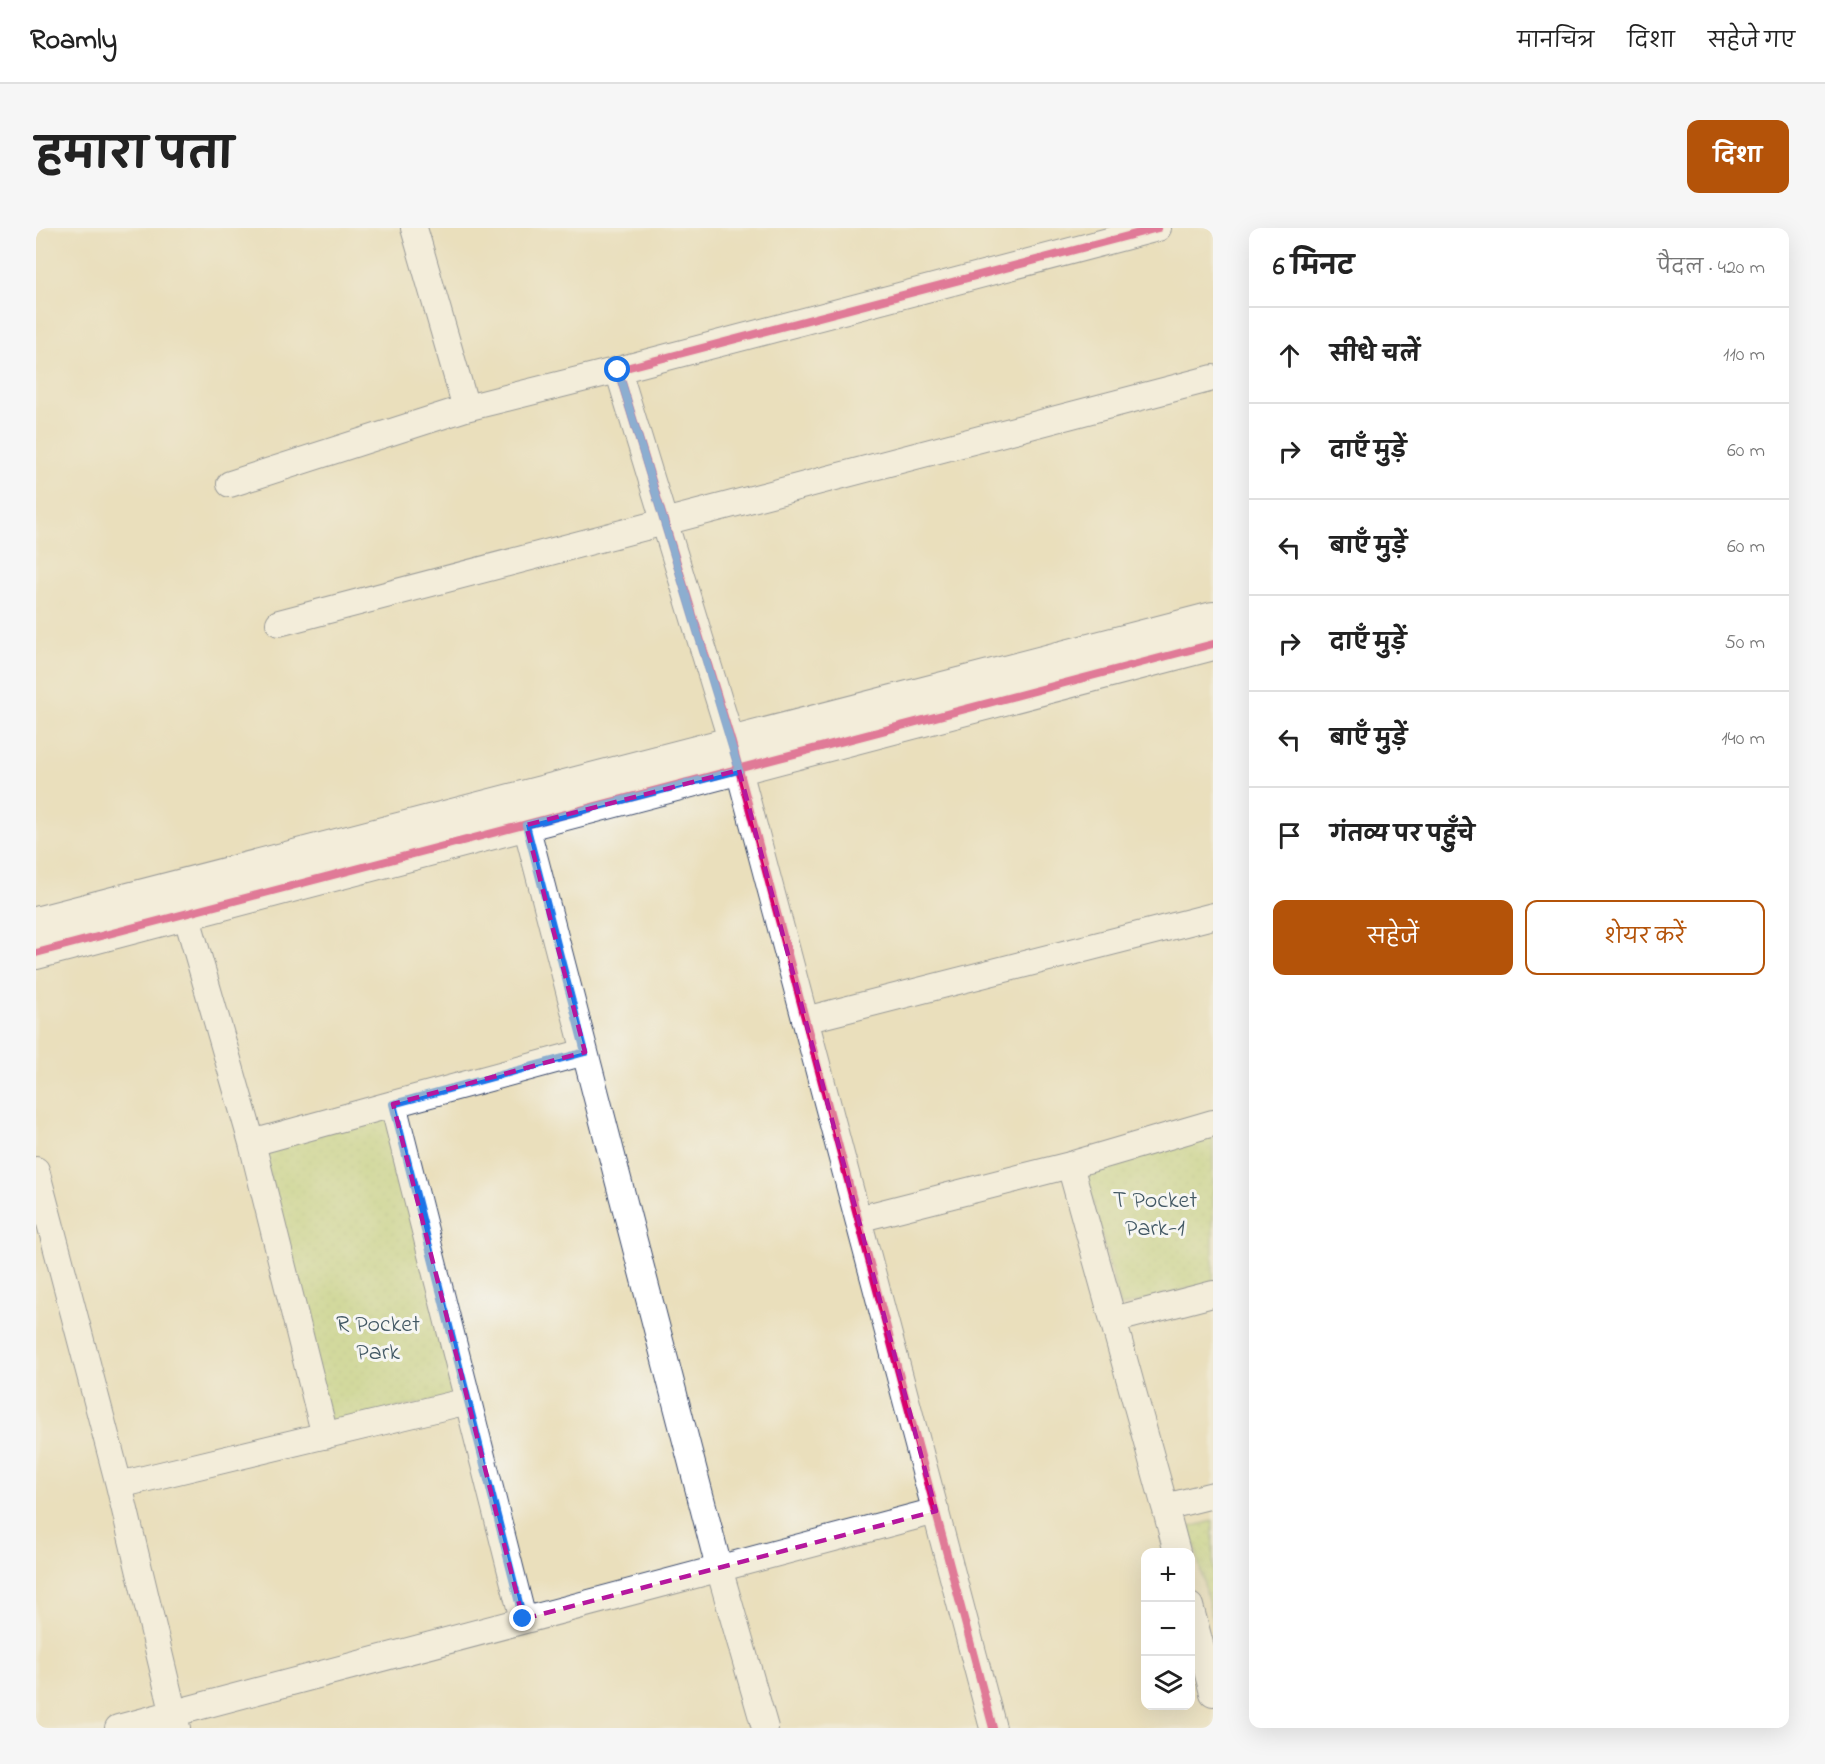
<!DOCTYPE html>
<html lang="hi">
<meta charset="utf-8">
<style>
:root{--surface:#fff;--page:#f6f6f6;--text:#222;--muted:#767676;--line:#e0e0e0;--accent:#b45309}
body{margin:0;font-family:"Indie Flower","Playpen Sans Deva",sans-serif;background:var(--page);color:var(--text)}
.controls{position:absolute;right:18px;bottom:18px;display:grid;overflow:hidden;border-radius:12px;box-shadow:0 6px 24px #0002}
.controls button{width:54px;height:54px;display:grid;place-items:center;padding:0;border:0;border-bottom:2px solid var(--line);background:var(--surface);color:var(--text);font:30px sans-serif}
.stop{position:absolute;width:18px;height:18px;margin:-14px;border:4px solid #1a73e8;border-radius:50%;background:#fff}
.stop.end{background:#1a73e8;border-color:#fff;box-shadow:0 2px 6px #0008}
.list{margin:0;padding:0;list-style:none}
h2{display:flex;justify-content:space-between;align-items:center;height:78px;margin:0;padding:0 24px;font-size:26px}
h2 small{font-size:20px;font-weight:400;color:var(--muted)}
.list li{display:grid;grid-template-columns:39px 1fr auto;gap:18px;align-items:center;box-sizing:border-box;height:96px;padding:0 24px;border-top:2px solid var(--line)}
.list b{display:block;font-size:22px;white-space:nowrap}
.list em{font-size:20px;font-style:normal;color:var(--muted)}
.actions{display:flex;gap:12px;padding:18px 24px}
.actions a{flex:1;padding:14px 0;border:2px solid var(--accent);border-radius:12px;text-align:center;font-size:21px;color:var(--accent)}
.actions .main{background:var(--accent);color:#fff}
.icon{flex:none;width:33px;height:33px;fill:none;stroke:currentColor;stroke-width:2;stroke-linecap:round;stroke-linejoin:round}
.map{position:relative;flex:none;width:1177px;height:1500px;overflow:hidden;border-radius:12px}
header{display:flex;align-items:center;gap:36px;box-sizing:border-box;height:84px;padding:0 30px;background:var(--surface);border-bottom:2px solid var(--line)}
header strong{font-size:28px}
nav{display:flex;gap:33px;margin-inline-start:auto;font-size:21px}
.intro{display:flex;align-items:center;justify-content:space-between;box-sizing:border-box;height:144px;padding:0 36px}
h1{margin:0;font-size:42px}
.button{padding:15px 27px;border-radius:12px;background:var(--accent);color:#fff;font-size:21px;font-weight:700}
main{display:flex;gap:36px;padding:0 36px}
aside{flex:1;background:var(--surface);border-radius:12px;box-shadow:0 6px 24px #0002}
.map>svg:first-child{display:block}
.green{fill:url(#green-dots);stroke:#68806b;stroke-width:1.5}
.lines{fill:none;stroke-linecap:round;stroke-linejoin:round}
.minor-casing{stroke:#3a496c;stroke-width:28}
.tertiary-casing{stroke:#3a496c;stroke-width:34}
.minor{stroke:#fff;stroke-width:26}
.tertiary{stroke:#fff;stroke-width:32}
.cycleway-casing{stroke:#f6f6f2;stroke-width:11}
.cycleway{stroke:#d6006c;stroke-width:8}
.route{stroke:#1a73e8;stroke-width:8}
.marked{fill:none;stroke:#b5179e;stroke-width:4.5;stroke-dasharray:12 8;stroke-linejoin:round}
.labels{text-anchor:middle;stroke-width:6;stroke-linejoin:round;paint-order:stroke}
.park-label{font-size:24px;fill:#425864;stroke:#f6f6f2}
</style>
<header>
<strong>Roamly</strong>
<nav><a>मानचित्र</a><a>दिशा</a><a>सहेजे गए</a></nav>
</header>
<div class="intro"><h1>हमारा पता</h1><a class="button">दिशा</a></div>
<main>
<div class="map">
<svg width="1177" height="1500" viewBox="0 0 1177 1500">
<defs>
<pattern id="green-dots" width="8" height="8" patternUnits="userSpaceOnUse" patternTransform="scale(1.5)"><rect width="8" height="8" fill="#b6d278"/><path d="M2 2h.1M6 6h.1" fill="none" stroke="#9cb56a" stroke-width="1.8" stroke-linecap="round"/></pattern>
</defs>
<rect width="100%" height="100%" fill="#f6f6f2"/>
<filter id="ink" filterUnits="userSpaceOnUse"><feTurbulence type="fractalNoise" baseFrequency=".0167" numOctaves="2"/><feDisplacementMap in="SourceGraphic" scale="12" xChannelSelector="R" yChannelSelector="G"/><feConvolveMatrix kernelMatrix="1 2 1 2 8 2 1 2 1" color-interpolation-filters="sRGB"/></filter>
<filter id="wash" filterUnits="userSpaceOnUse"><feTurbulence type="fractalNoise" baseFrequency=".008" numOctaves="4" result="noise"/><feDisplacementMap in="SourceGraphic" scale="24" xChannelSelector="R" yChannelSelector="G"/><feGaussianBlur stdDeviation="1.35" result="paint"/><feColorMatrix in="noise" values="0 0 0 0 0 0 0 0 0 0 0 0 0 0 0 0 0 1.4 0 .05"/><feComposite in="paint" operator="in"/></filter>
<g filter="url(#wash)">
<rect width="100%" height="100%" fill="#eadfbc"/>
<path class="green" d="M353,887L425,1167L294,1194L227,921Z
M1177,907V1054L1084,1079L1049,943Z
M1177,1293V1394L1154,1299Z"/>
</g>
<g filter="url(#ink)">
<g class="lines">
<defs>
<path id="minor" d="M378,0L430,180L582,142
M194,256L430,180
M243,395L1177,150
M696,515L582,142L1122,0
M703,542L957,1500
M490,597L683,1340L729,1500
M150,686L216,915L357,876L487,1391
M769,792L1177,688
M357,876L549,824
M216,915L289,1208
M1034,937L1177,895
M0,942L83,1257L432,1173
M822,991L1034,937L1129,1279L1177,1267
M1077,1092L1177,1066
M83,1257L141,1500
M1127,1271L1141,1324
M1154,1378L1177,1465
M82,1500L900,1283"/>
<path id="tertiary" d="M0,695L1177,390
M0,725L1177,416"/>
</defs>
<use href="#minor" class="minor-casing"/>
<use href="#tertiary" class="tertiary-casing"/>
<use href="#minor" class="minor"/>
<use href="#tertiary" class="tertiary"/>
<defs>
<path id="cycleway" d="M0,725L1177,416
M957,1500L696,515L582,142L1122,0"/>
</defs>
<use href="#cycleway" class="cycleway-casing"/>
<use href="#cycleway" class="cycleway"/>
</g>
</g>
<g class="lines" filter="url(#ink)">
<path class="route" d="M487,1391L357,876L549,824L490,597L703,542L582,142"/>
</g>
<path d="M0 0H1177V1500H0ZM703,542L900,1283L487,1391L357,876L549,824L490,597Z" fill="#eadfbc" fill-opacity=".55" fill-rule="evenodd"/>
<path class="marked" d="M703,542L900,1283L487,1391L357,876L549,824L490,597Z"/>
<g class="labels">
<g class="park-label">
<text x="1119" y="979">T Pocket<tspan x="1119" dy="28">Park-1</tspan></text>
<text x="342" y="1103">R Pocket<tspan x="342" dy="28">Park</tspan></text>
</g>
</g>
</svg>
<div class="controls">
<button>+</button>
<button>−</button>
<button><svg class="icon" aria-label="layers" viewBox="0 0 24 24"><path d="M12 4l9 5-9 5-9-5zM3 14l9 5 9-5"/></svg></button>
</div>
<div class="stop" style="left:582px;top:142px"></div>
<div class="stop end" style="left:487px;top:1391px"></div>
</div>
<aside>
<h2>6 मिनट<small>पैदल · 420 m</small></h2>
<ul class="list">
<li><svg class="icon" aria-label="ahead" viewBox="0 0 24 24"><path d="M12 20V5M6 11l6-6 6 6"/></svg><div><b>सीधे चलें</b></div><em>110 m</em></li>
<li><svg class="icon" aria-label="right" viewBox="0 0 24 24"><path d="M7 20v-9h11M14 6l5 5-5 5"/></svg><div><b>दाएँ मुड़ें</b></div><em>60 m</em></li>
<li><svg class="icon" aria-label="left" viewBox="0 0 24 24"><path d="M17 20v-9H6M10 6l-5 5 5 5"/></svg><div><b>बाएँ मुड़ें</b></div><em>60 m</em></li>
<li><svg class="icon" aria-label="right" viewBox="0 0 24 24"><path d="M7 20v-9h11M14 6l5 5-5 5"/></svg><div><b>दाएँ मुड़ें</b></div><em>50 m</em></li>
<li><svg class="icon" aria-label="left" viewBox="0 0 24 24"><path d="M17 20v-9H6M10 6l-5 5 5 5"/></svg><div><b>बाएँ मुड़ें</b></div><em>140 m</em></li>
<li><svg class="icon" aria-label="arrive" viewBox="0 0 24 24"><path d="M6 21V4h12l-3 4 3 4H6"/></svg><div><b>गंतव्य पर पहुँचे</b></div></li>
</ul>
<div class="actions"><a class="main">सहेजें</a><a>शेयर करें</a></div>
</aside>
</main>
